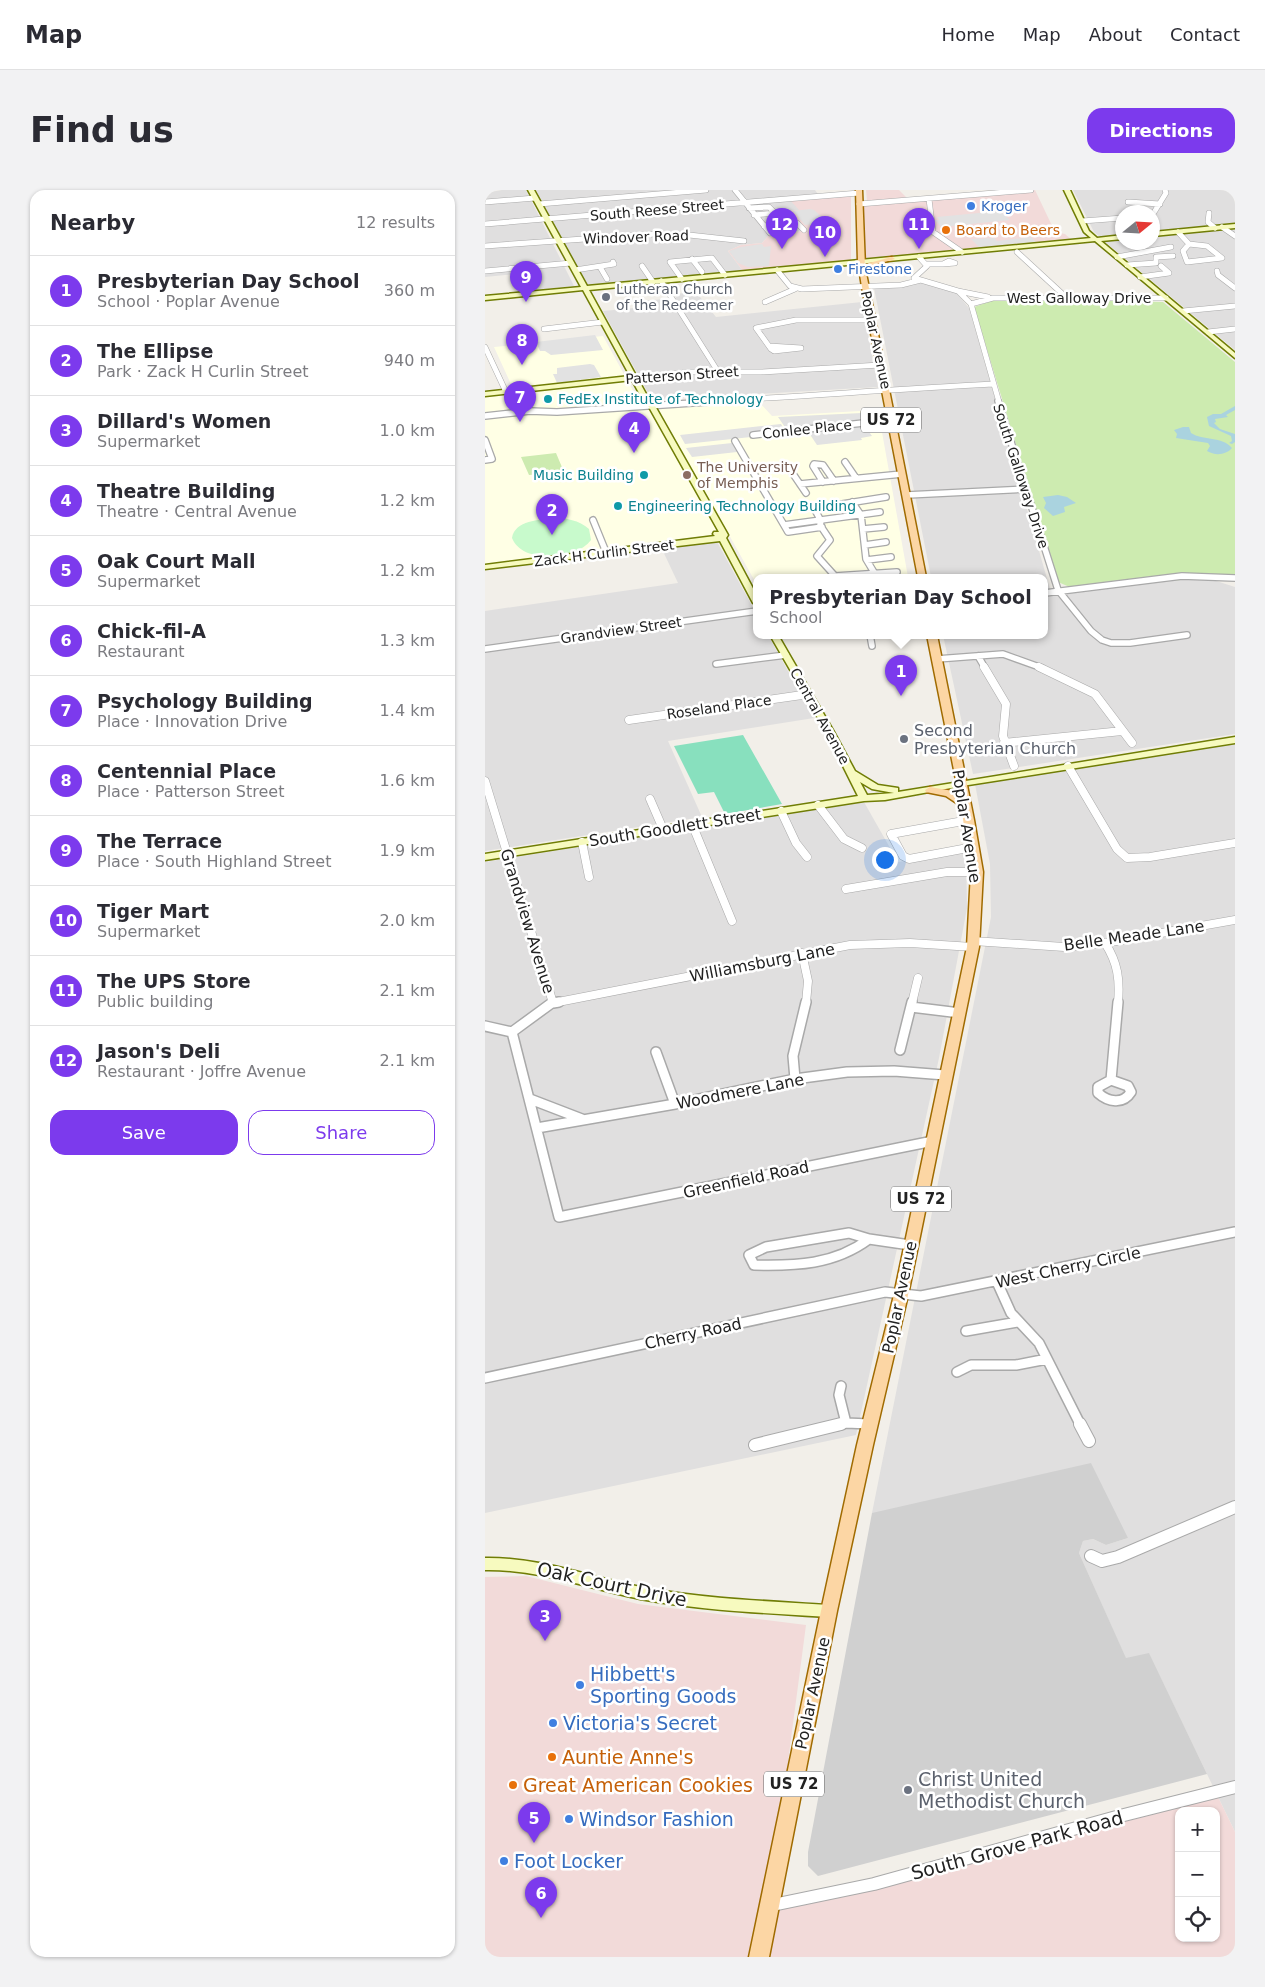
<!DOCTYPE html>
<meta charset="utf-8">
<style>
:root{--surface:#fff;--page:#f2f2f3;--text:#2b2b33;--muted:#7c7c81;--line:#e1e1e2;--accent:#7c3aed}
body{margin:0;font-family:"DejaVu Sans",sans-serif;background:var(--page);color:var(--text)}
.controls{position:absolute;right:15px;bottom:15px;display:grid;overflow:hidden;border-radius:10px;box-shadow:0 1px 4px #0004}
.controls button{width:45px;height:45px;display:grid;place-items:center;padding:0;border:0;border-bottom:1px solid var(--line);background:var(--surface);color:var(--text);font:25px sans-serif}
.compass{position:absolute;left:630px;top:15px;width:45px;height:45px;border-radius:50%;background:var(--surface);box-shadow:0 1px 4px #0004;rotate:72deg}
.you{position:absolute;left:399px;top:669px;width:18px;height:18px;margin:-12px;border:4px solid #fff;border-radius:50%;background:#1a73e8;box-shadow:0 0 0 8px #1a73e833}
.badge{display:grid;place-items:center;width:32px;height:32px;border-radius:50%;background:var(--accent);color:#fff;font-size:16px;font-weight:700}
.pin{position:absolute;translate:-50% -41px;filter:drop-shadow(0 1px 2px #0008)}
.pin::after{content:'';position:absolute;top:26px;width:18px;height:15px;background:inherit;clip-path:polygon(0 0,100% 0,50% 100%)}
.popup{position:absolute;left:268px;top:384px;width:295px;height:65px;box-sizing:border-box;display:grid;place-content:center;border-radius:10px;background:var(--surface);filter:drop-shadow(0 1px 4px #0005);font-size:16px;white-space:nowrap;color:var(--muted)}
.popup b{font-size:19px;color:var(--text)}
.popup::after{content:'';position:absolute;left:50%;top:100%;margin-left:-10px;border:10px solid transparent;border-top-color:var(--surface)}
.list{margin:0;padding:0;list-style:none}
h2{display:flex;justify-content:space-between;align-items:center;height:65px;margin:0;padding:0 20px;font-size:21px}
h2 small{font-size:16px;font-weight:400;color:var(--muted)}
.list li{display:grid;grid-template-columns:32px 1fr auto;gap:15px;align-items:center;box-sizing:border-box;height:70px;padding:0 20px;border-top:1px solid var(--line)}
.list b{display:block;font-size:19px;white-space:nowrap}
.list p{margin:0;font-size:16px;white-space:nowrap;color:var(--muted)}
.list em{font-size:16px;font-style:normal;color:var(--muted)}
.actions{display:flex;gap:10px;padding:15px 20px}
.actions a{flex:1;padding:11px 0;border:1px solid var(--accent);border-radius:15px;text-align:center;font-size:18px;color:var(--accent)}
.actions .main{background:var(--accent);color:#fff}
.icon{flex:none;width:28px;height:28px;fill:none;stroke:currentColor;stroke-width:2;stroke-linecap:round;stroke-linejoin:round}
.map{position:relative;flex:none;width:750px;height:1767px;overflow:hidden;border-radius:15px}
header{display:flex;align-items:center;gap:30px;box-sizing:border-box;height:70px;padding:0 25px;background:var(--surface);border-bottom:1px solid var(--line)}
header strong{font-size:24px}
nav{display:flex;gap:28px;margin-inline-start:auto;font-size:18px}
.intro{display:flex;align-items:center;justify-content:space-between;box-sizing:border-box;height:120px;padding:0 30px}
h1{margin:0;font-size:35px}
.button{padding:12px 22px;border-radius:15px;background:var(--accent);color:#fff;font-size:18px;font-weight:700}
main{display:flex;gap:30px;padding:0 30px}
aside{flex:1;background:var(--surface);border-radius:15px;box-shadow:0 1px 4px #0004}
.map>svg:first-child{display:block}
.residential{fill:#e0dfdf}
.commercial{fill:#f2dad9;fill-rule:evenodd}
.education{fill:#ffffe5}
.religious{fill:#d0d0d0}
.grass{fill:#cdebb0}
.park{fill:#c8facc}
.pitch{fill:#88e0be}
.parking{fill:#e2e2e2}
.water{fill:#aad3df}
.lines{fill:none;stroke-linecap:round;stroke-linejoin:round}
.street-far4-casing{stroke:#a9a9a9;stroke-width:6}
.street-far3-casing{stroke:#a9a9a9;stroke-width:8}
.street-far2-casing{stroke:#a9a9a9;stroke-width:9}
.street-far1-casing{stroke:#a9a9a9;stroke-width:12}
.street-casing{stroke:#a9a9a9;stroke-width:14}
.secondary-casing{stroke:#707d05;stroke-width:3}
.primary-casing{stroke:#a06b00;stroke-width:3}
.street-far4{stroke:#fff;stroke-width:5}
.street-far3{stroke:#fff;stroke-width:5.5}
.street-far2{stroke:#fff;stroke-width:8}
.street-far1{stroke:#fff;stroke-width:9}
.street{stroke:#fff;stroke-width:12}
.secondary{fill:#f7fabf;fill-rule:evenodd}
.primary{fill:#fcd6a4;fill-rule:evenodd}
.shop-dot{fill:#3f7fe0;stroke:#fff;stroke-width:2}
.food-dot{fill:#e8710a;stroke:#fff;stroke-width:2}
.worship-dot{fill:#6b7280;stroke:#fff;stroke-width:2}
.culture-dot{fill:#0f9aa8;stroke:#fff;stroke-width:2}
.education-dot{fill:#8d6e63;stroke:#fff;stroke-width:2}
.labels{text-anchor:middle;stroke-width:5;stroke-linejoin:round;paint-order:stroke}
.far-shop-label{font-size:14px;fill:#366cbe;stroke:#fff;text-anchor:start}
.far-street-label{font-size:14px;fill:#222;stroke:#fff}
.far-food-label{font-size:14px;fill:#c56008;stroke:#fff;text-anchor:start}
.far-worship-label{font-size:14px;fill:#5b616d;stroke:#fff;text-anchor:start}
.far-culture-label{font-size:14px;fill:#0d838f;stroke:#fff;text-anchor:start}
.far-education-label{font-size:14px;fill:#785e54;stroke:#fff;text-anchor:start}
.shield{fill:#fff;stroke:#646464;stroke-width:1}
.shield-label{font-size:15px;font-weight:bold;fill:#222}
.worship-label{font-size:16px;fill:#5b616d;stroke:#fff;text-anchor:start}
.street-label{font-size:16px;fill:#222;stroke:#fff}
.near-street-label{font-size:19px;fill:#222;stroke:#fff}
.near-shop-label{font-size:19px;fill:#366cbe;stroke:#fff;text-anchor:start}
.near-food-label{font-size:19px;fill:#c56008;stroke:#fff;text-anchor:start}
.near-worship-label{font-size:19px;fill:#5b616d;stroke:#fff;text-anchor:start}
</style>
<header>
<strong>Map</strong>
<nav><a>Home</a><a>Map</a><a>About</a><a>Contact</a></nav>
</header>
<div class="intro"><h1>Find us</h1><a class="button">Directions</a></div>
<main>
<aside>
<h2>Nearby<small>12 results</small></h2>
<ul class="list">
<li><span class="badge">1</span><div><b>Presbyterian Day School</b><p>School · Poplar Avenue</p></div><em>360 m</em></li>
<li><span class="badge">2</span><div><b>The Ellipse</b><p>Park · Zack H Curlin Street</p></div><em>940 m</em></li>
<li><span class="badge">3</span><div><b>Dillard's Women</b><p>Supermarket</p></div><em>1.0 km</em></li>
<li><span class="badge">4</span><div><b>Theatre Building</b><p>Theatre · Central Avenue</p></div><em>1.2 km</em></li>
<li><span class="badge">5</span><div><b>Oak Court Mall</b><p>Supermarket</p></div><em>1.2 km</em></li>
<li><span class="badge">6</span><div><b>Chick-fil-A</b><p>Restaurant</p></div><em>1.3 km</em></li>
<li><span class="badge">7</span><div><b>Psychology Building</b><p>Place · Innovation Drive</p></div><em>1.4 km</em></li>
<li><span class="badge">8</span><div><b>Centennial Place</b><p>Place · Patterson Street</p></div><em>1.6 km</em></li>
<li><span class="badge">9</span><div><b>The Terrace</b><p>Place · South Highland Street</p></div><em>1.9 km</em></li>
<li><span class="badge">10</span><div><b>Tiger Mart</b><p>Supermarket</p></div><em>2.0 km</em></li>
<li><span class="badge">11</span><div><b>The UPS Store</b><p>Public building</p></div><em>2.1 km</em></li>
<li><span class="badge">12</span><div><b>Jason's Deli</b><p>Restaurant · Joffre Avenue</p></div><em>2.1 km</em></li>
</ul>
<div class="actions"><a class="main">Save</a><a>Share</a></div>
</aside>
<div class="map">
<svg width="750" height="1767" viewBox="0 0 750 1767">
<rect width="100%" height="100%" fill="#f2efe9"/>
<path class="residential" d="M17,0H41L89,96L39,101L31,84L0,87V3Z
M51,0H330L335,7L314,20L305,21L320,41L284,45L277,53L256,55L243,61L258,81L110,95L103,94L100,91Z
M588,0H747L750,2V33L668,41V22H638L637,44L615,47L609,42Z
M750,38V160L619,51L637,49L638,52H668V46Z
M439,92L470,101L484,118L565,399L560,400V387H446L389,98L425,96Z
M211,102L231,127L377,112L393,197L167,210L118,121L160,117L158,111L191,108L189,104Z
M231,350L272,425V445H283L329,528L183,551L217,627L0,661V421L193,393L176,357Z
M702,389H725L750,397V544L488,584L458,445H560V406Z
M750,554V1642L664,1464L641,1469L594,1363L598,1351L608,1349L621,1355L643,1348L387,1323L506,727L505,674L490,594Z
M379,612L413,672L481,662L482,718L454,868L371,1245L0,1323V672Z"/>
<path class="commercial" d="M381,0H414L423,9L382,11Z
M550,0L570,42L580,44L589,52L376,72L374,14Z
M366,5V70L258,81L243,61L256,55L277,53L284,45L319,41L304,21L314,20L304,9Z
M41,1386L153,1414L321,1435L284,1716L733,1607L750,1642V1767H0V1387ZM694,1621H731V1748H694Z"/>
<path class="education" d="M118,146L157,217L274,212L287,226L393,220L423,387H272V395L243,343L0,374V207L30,203L9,157Z"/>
<path class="religious" d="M606,1273L643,1348L621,1355L608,1349L598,1351L594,1363L641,1468L664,1463L722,1584L333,1686L323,1676V1662L387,1323Z"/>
<path class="grass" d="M512,109L678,112L750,172V386L587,398L573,392L489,117Z
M71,263L79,282L44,285L36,267Z"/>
<path class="park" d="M68,328C81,328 94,330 104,339L106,350C91,371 37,374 27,348C30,330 55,330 68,328Z"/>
<path class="pitch" d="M258,545L297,614L240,624L229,602L213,604L189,556Z"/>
<path class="parking" d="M325,19L329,20L344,33L320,35L308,21Z
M515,21L525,30L456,37L450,30H454L452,27Z
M546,47L551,52L494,57L486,49L509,48L512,51Z
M277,54L279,57L286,56L284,76L263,77L253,73L244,61L256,57Z
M110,145L118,160L66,165L60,161H55L51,152Z
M105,174L109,175L116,187L72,193L68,184H72V178Z
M377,223L384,231L302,240L293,227Z
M296,234L299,239L264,242L266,247L200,254L195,245Z
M380,236L387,246L376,248L377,250L332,255L322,240Z
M247,253L252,262L207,267L201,258Z"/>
<path class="water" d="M750,216V220L741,225L743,227L730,229L731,232L729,233L735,239L750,244V252L747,254L744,253L747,251L746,246L724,236L722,227L728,224H736Z
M698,237H704L706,243C718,251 737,246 747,258C741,265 730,266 722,261L725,256L723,253L691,248L692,244L689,240Z
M573,305L582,307L591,313L579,317L580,322L568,326L559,318L561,313L558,307Z"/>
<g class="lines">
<defs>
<path id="street-far4" d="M250,0L285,43
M444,9L448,42L477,62
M0,12L50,8
M643,12L675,14
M54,14L221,0
M374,14L546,0
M264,18L284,17L290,23
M724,23L723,32L730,38
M668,24L681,3L680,0
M269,25L301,22
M597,31L638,28
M0,34L374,3
M279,36L312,33L319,40
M737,37L750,46
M693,42L704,54
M704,54L722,56L737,68L702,72L698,61Z
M0,56L170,44H195L259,51
M532,62L583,109
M434,67L442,76L429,88L473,101L486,114L514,212
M632,67L686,57
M207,69L217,82
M464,71L470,73L458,74Z
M441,74H458
M642,75L671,73V67L688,66
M157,76L168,92
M115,77L122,89
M90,80L129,74L128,72
M292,80L305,96L317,99L416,95L436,90
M0,81L86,73
M732,81L733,85L750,98
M655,87L684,83L676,76
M197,89L185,72L227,68L240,85
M176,91L232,180
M473,101L503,107
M280,112L310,99
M486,114L508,108H681
M698,121L750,116
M59,139L118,132
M723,142L750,139
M284,156L316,158L289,161L286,159L271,138L311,130H387
M0,157L21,202
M149,188L206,182H276L395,175
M210,212C310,207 409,199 508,194"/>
<path id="street-far3" d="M513,211L573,400L606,441L617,450L626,453H645L702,445
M0,226L45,221L72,222L238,211
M268,245L406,230
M0,250L7,269L0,270
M250,251L303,342L337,337
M360,272L371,288
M304,278L321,303
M338,292L328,276L329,274L338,275L349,291
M315,294L417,284
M422,305L541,299
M401,307L332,318L330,320L336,331L335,335L345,350L332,366L350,386L412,382
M367,312L376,325L381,369L390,384
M108,330L121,362
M299,335L395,322
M378,339L399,337
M380,355L401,352
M382,370L406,367
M560,403L697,386L750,388
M385,445L387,456
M0,459L272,421
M493,466L500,478
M452,469L518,464L557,478
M231,474L301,465"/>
<path id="street-far2" d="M499,477L521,514L518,546L529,576
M554,477L610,504L647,553
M144,530L324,504
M519,553L637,541
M583,576L632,659L642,668L665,667L750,653
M0,591L68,813
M165,609L178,639
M333,615L359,649L377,658
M296,621L311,653L322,667
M484,630L406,644L418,666L424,669L488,657
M207,634L247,731
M97,652L104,687
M361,699L462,682H492
M488,751L579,757L620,753L750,730
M620,753C633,773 635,790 633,813
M317,763L323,791L321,813
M68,813L365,755L425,753L488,757
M427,813L433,788"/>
<path id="street-far1" d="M68,812L27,842L74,1027L448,951
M68,813L74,812
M426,817L475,823
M0,836L27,842
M415,860L427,812
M171,862L190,914
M310,889L308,866L321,812
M626,890L633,812
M626,890L643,896L646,902C638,915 623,912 613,903V897Z
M45,909L97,929
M52,938L190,914L310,889L362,882L409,881L460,885
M364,1043L384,1049C349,1075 311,1076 269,1075L264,1065L281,1057Z
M384,1049L425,1055
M512,1092L526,1123L554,1153L596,1236
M481,1141L533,1132
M472,1182L486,1175H531L562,1169
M0,1188L400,1102L436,1106L750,1042
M356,1196L354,1205L361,1233
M351,1236L361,1233L385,1234"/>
<path id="street" d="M595,1234L604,1251
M270,1255L356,1234
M606,1366L617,1371L633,1367L750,1317
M283,1716L389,1694L635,1626L750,1597"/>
<path id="secondary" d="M43,0H49L102,96L606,48L599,42L579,0H585L604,41L612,48L638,45V49L616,51L750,163V168L610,51L104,100L166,213L170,216L243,345L241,348L272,406V415L268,413L235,351L0,379V375L230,346L228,344L229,342H234L164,217L160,214L147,190L0,206V202L145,186L98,100L0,110V106L96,97Z
M750,34V38L668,46V42Z
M285,445H293L349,542L370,581L393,595L413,598V602L750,547V553L477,596L400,610L379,611L0,670V664L373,606L341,542ZM375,592L387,599L409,603L382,605Z
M0,1368C56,1367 107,1388 161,1398C221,1409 283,1411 344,1415L349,1417L351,1421L349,1425L344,1427C283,1423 221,1421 161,1410C107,1400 56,1379 0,1380Z"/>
<path id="primary" d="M371,0H377L380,77L384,73L407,67L410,69L388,75L381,83L441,387H433L377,97L373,72Z
M442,445H452L489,630L498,682L494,757L423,1105L388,1255L352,1421L284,1767H264L336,1421L372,1255L409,1105L482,757L486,682L476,616L461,606L441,602L440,600L445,597L468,601L474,605Z"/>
</defs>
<use href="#street-far4" class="street-far4-casing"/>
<use href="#street-far3" class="street-far3-casing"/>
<use href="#street-far2" class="street-far2-casing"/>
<use href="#street-far1" class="street-far1-casing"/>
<use href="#street" class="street-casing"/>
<use href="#secondary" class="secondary-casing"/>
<use href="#primary" class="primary-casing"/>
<use href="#street-far4" class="street-far4"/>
<use href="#street-far3" class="street-far3"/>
<use href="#street-far2" class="street-far2"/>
<use href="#street-far1" class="street-far1"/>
<use href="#street" class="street"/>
<use href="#secondary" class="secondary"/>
<use href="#primary" class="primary"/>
</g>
<g class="shop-dot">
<circle cx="486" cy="16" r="5"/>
<circle cx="353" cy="79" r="5"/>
<circle cx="95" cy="1495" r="5"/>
<circle cx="68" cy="1533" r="5"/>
<circle cx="84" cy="1629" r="5"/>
<circle cx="19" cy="1671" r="5"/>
</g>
<g class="food-dot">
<circle cx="461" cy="40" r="5"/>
<circle cx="67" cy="1567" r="5"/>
<circle cx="28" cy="1595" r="5"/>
</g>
<g class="worship-dot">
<circle cx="121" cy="107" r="5"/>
<circle cx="419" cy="549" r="5"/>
<circle cx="423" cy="1600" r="5"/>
</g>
<g class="culture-dot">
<circle cx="63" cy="209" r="5"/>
<circle cx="159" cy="285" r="5"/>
<circle cx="133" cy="316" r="5"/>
</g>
<circle class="education-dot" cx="202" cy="285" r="5"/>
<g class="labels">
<g class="far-shop-label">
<text x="496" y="21">Kroger</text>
<text x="363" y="84">Firestone</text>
</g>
<g class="far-street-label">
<text transform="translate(172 20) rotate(-5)" y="5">South Reese Street</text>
<text transform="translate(151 47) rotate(-2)" y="5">Windover Road</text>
<text x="594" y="113">West Galloway Drive</text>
<text transform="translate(391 150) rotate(78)" y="5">Poplar Avenue</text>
<text transform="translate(197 185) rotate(-4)" y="5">Patterson Street</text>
<text transform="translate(322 239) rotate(-6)" y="5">Conlee Place</text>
<text transform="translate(536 286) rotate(72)" y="5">South Galloway Drive</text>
<text transform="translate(119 363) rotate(-7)" y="5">Zack H Curlin Street</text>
<text transform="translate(136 440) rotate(-8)" y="5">Grandview Street</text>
<text transform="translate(234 517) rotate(-8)" y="5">Roseland Place</text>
<text transform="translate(335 526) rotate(61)" y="5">Central Avenue</text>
</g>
<g class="far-food-label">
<text x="471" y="45">Board to Beers</text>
</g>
<g class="far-worship-label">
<text x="131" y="104">Lutheran Church<tspan x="131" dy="16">of the Redeemer</tspan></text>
</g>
<g class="far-culture-label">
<text x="73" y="214">FedEx Institute of Technology</text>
<text x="149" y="290" text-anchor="end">Music Building</text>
<text x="143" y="321">Engineering Technology Building</text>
</g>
<g class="far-education-label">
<text x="212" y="282">The University<tspan x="212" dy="16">of Memphis</tspan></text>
</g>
<g class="shield">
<rect x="376" y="217.5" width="60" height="25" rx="4"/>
<rect x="406" y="996.5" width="60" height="25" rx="4"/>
<rect x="279" y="1581.5" width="60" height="25" rx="4"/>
</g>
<g class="shield-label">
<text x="406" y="235">US 72</text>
<text x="436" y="1014">US 72</text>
<text x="309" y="1599">US 72</text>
</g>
<g class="worship-label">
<text x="429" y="546">Second<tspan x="429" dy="18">Presbyterian Church</tspan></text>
</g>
<g class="street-label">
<text transform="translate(482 636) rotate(81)" y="6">Poplar Avenue</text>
<text transform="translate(190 637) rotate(-9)" y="6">South Goodlett Street</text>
<text transform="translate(43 731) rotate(73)" y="6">Grandview Avenue</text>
<text transform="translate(649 745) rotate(-8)" y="6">Belle Meade Lane</text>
<text transform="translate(277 772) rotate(-11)" y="6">Williamsburg Lane</text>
<text transform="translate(255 901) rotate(-11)" y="6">Woodmere Lane</text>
<text transform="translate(261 989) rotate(-12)" y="6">Greenfield Road</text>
<text transform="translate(583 1077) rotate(-12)" y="6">West Cherry Circle</text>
<text transform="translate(414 1107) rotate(-78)" y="6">Poplar Avenue</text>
<text transform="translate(208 1143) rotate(-12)" y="6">Cherry Road</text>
<text transform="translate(327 1503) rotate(-78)" y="6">Poplar Avenue</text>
</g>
<g class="near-street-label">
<text transform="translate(127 1394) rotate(12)" y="7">Oak Court Drive</text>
<text transform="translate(532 1655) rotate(-15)" y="7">South Grove Park Road</text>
</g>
<g class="near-shop-label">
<text x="105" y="1491">Hibbett's<tspan x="105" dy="22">Sporting Goods</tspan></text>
<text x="78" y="1540">Victoria's Secret</text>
<text x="94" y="1636">Windsor Fashion</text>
<text x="29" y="1678">Foot Locker</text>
</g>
<g class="near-food-label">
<text x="77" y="1574">Auntie Anne's</text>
<text x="38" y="1602">Great American Cookies</text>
</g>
<g class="near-worship-label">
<text x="433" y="1596">Christ United<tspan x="433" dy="22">Methodist Church</tspan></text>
</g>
</g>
</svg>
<div class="controls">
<button>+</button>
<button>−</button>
<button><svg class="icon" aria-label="locate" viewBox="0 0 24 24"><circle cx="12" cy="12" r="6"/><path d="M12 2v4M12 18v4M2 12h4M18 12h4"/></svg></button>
</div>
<svg class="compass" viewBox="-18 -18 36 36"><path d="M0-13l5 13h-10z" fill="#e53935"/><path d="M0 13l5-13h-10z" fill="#7c7c81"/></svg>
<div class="you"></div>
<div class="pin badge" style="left:416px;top:506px">1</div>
<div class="popup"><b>Presbyterian Day School</b>School</div>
<div class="pin badge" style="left:67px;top:345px">2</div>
<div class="pin badge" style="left:60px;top:1451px">3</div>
<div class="pin badge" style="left:149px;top:263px">4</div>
<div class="pin badge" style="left:49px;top:1653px">5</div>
<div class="pin badge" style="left:56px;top:1728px">6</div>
<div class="pin badge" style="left:35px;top:232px">7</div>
<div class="pin badge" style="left:37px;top:175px">8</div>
<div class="pin badge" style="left:41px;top:112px">9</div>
<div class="pin badge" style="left:340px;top:67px">10</div>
<div class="pin badge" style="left:434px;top:59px">11</div>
<div class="pin badge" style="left:297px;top:59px">12</div>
</div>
</main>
